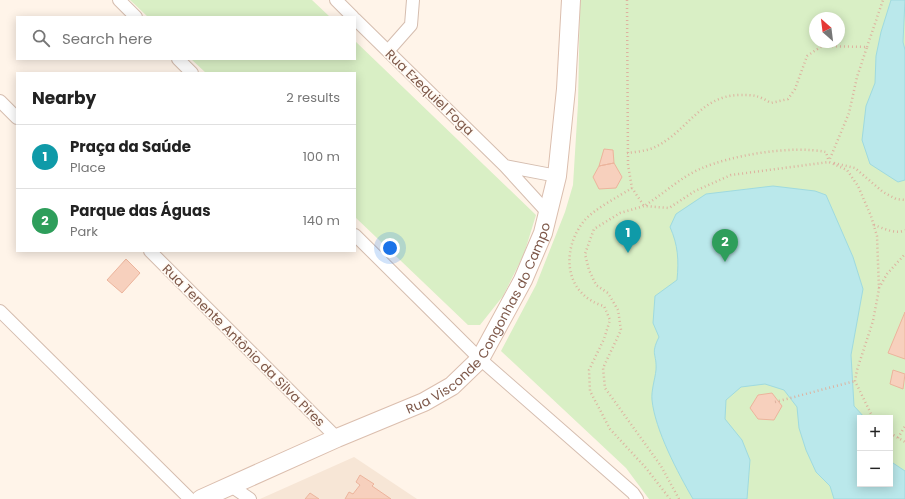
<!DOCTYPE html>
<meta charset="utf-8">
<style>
:root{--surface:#fff;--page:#f2f2f2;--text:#222;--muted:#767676;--line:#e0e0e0;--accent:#f55b42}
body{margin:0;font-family:Poppins,sans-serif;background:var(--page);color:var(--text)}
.controls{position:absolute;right:12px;bottom:12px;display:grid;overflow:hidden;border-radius:0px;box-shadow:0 2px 10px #0003}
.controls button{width:36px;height:36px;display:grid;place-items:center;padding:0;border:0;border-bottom:1px solid var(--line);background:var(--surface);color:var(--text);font:20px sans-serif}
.compass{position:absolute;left:809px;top:12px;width:36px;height:36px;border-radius:50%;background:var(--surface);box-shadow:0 2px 10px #0003;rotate:332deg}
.you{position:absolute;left:390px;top:248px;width:14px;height:14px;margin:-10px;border:3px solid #fff;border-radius:50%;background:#1a73e8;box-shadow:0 0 0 6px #1a73e833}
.badge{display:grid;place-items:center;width:26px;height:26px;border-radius:50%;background:var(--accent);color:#fff;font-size:13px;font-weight:700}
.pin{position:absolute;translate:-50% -33px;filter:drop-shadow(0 1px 2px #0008)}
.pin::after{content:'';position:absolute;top:21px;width:14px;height:12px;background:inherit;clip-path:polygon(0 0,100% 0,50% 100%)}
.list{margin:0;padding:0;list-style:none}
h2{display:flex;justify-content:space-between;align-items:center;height:52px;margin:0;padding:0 16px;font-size:17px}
h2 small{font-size:13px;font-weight:400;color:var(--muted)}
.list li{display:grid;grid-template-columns:26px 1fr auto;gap:12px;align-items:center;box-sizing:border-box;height:64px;padding:0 16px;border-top:1px solid var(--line)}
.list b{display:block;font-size:15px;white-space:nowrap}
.list p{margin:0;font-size:13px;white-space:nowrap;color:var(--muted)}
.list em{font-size:13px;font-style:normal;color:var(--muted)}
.icon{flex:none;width:22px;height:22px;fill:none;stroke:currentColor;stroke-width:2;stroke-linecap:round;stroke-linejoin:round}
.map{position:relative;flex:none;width:905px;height:499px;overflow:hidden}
.search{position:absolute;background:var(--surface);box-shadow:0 2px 10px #0003;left:16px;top:16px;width:340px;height:44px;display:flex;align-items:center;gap:10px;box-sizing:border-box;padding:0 14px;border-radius:0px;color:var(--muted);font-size:15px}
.panel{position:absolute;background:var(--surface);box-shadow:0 2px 10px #0003;left:16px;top:72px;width:340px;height:180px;border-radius:0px}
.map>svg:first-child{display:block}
.residential{fill:#f7e6d6}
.green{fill:#d9efc5;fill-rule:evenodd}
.water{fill:#bae8eb;stroke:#9fdadf}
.building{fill:#f7d0bd;stroke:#ecb49c}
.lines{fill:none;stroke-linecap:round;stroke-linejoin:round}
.street-casing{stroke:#d5bdaf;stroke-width:14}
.secondary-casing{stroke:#dbbeae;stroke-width:20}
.path{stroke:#ddb29f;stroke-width:2.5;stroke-dasharray:1 3;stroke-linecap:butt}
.street{stroke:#fff;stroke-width:12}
.secondary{stroke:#fff;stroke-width:18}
.labels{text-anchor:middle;stroke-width:3;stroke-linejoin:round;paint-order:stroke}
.street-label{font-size:13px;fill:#7d5748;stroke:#fff9f2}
</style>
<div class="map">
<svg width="905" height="499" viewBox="0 0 905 499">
<rect width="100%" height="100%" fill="#fff4e9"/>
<path class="residential" d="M354,457L417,499H260Z"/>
<path class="green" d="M130,0H312L330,17H148Z
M580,0H905V499H649L626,468L501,351L536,285L565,212L573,185L578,104ZM815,18H839V42H815ZM860,418H890V484H860Z
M355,41L536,215L524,254L503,296L480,325H468L355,217V73H206L191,59H355Z"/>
<path class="water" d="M891,0H905L903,42L905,50V180L898,182L870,164L862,140L866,106L875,83L876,56L881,32Z
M773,186L815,191L826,195L853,257L863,289L851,355L854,406L865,418H860V484H890V461L905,471V499H834L830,486L816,472L806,450L799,428L797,407L784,390L765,384L741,387L726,400L725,419L742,440L750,460L747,499H693C678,473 655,430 652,400C651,391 655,379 656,370C657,353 650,355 659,337L653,323L655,296L677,280C679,260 678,245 670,227L676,214L706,194Z"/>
<path class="building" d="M604,149L613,150L614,163L599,166Z
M614,163L622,177L616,188L599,189L593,177L599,166Z
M126,259L140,273L122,293L107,280Z
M905,312V359L888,353Z
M893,370L905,374L903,389L890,384Z
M772,393L782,406L774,420L758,419L750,408L758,395Z
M360,475L374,484L372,486L391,499H345L349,492L353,494L360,485L356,482Z
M310,493L319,499H305Z"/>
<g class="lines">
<defs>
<path id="street" d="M119,0L136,17
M336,0L353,17
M355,19L505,166L547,212
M388,51L411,25L413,0
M178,59L192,73
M0,101L17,118
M505,166L557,176
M355,235L480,359L633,493L637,499
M150,251L337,438
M0,311L190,499
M231,486L250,499"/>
<g id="secondary">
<path id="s1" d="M201,499L337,438L424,402L452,386L480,359L523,280L543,233L557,176L566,89L571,0"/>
</g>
</defs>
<use href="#street" class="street-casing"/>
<use href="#secondary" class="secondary-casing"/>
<path class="path" d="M627,0L628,165L632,188L644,206C662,195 681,177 700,169C731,155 793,145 826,152L829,162
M867,47L883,0
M627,153C636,152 647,151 655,147C687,132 700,96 739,95C755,95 757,95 771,103L788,99L795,89L807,56L822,46L867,47L857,77L849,113L829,161
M834,163L855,168L883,192L896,199L905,200
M632,188C618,197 594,209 584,221C560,251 565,295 604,306L610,320L604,339L589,370L590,391L610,429L646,468L670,499
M874,225C883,228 896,235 905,230
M879,288L887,274L905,254
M775,402L855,381
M890,433L905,442
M898,438L905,426
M679,499L661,466L605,388L603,368L621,330L618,310L608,293L596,285L589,270L585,254L594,229L620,213L644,206L669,208L695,191L731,175L829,162L847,170L858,186L871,216L877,236L879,289L873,321L857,370L855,381L873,418"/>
<use href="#street" class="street"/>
<use href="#secondary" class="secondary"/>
</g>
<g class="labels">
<g class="street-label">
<text transform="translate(430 92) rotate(44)" y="5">Rua Ezequiel Foga</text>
<text dy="5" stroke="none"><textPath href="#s1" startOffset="345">Rua Visconde Congonhas do Campo</textPath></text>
<text transform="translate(244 345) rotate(45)" y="5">Rua Tenente Antônio da Silva Pires</text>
</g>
</g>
</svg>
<div class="controls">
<button>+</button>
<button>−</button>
</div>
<svg class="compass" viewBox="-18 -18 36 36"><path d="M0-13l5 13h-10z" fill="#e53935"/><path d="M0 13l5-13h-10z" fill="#767676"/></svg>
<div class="you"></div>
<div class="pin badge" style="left:628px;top:253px;background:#0f9aa8">1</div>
<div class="pin badge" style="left:725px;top:262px;background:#2e9e5b">2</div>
<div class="search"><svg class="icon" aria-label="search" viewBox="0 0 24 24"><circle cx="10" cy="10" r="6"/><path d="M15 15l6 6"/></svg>Search here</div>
<section class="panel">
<h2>Nearby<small>2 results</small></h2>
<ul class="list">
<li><span class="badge" style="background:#0f9aa8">1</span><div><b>Praça da Saúde</b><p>Place</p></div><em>100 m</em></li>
<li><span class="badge" style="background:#2e9e5b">2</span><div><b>Parque das Águas</b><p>Park</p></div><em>140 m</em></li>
</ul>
</section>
</div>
